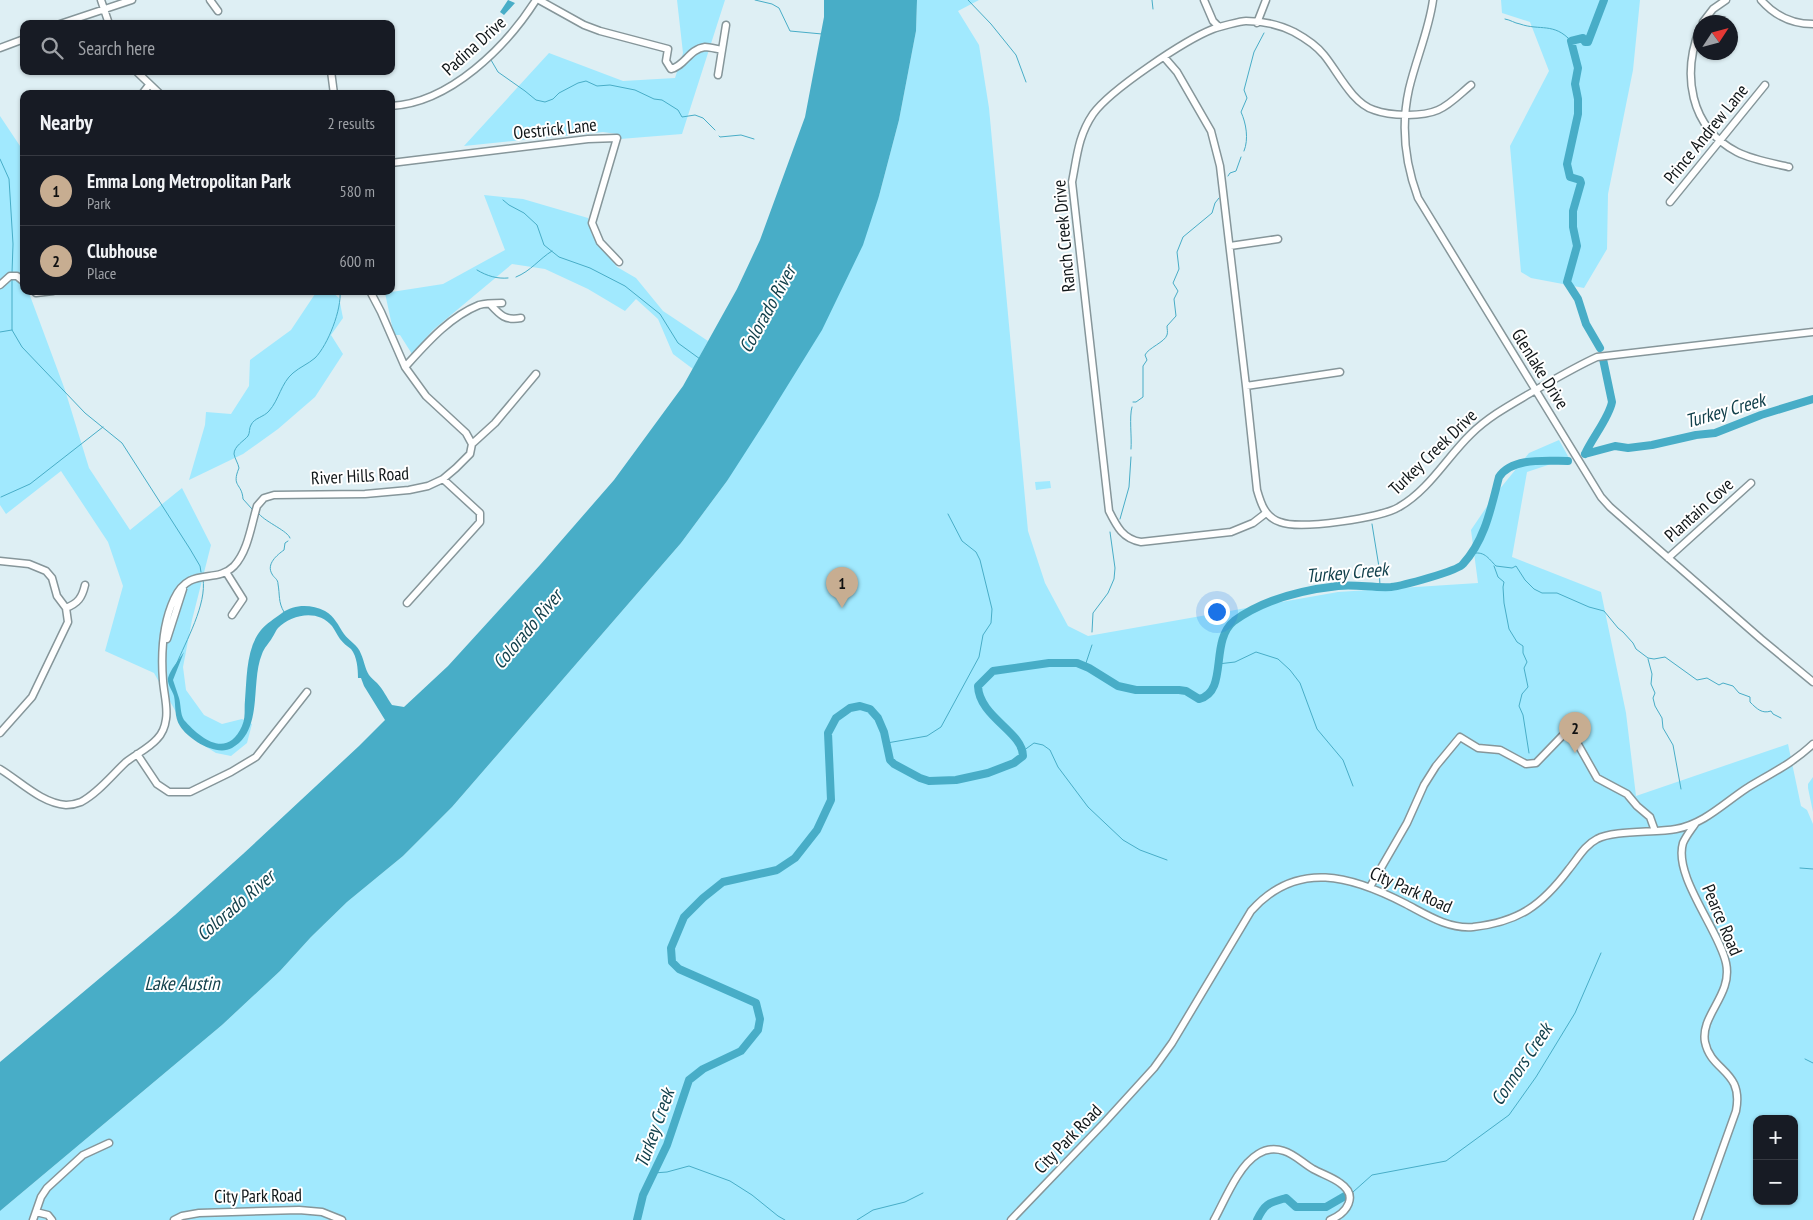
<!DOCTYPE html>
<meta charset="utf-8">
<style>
:root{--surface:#171b24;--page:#20242c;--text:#f1f3f6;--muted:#9ea1a6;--line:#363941;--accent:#c7ad91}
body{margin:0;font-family:"PT Sans Narrow",sans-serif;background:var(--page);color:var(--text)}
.controls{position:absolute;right:15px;bottom:15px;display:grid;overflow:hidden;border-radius:10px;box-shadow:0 1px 4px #0004}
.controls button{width:45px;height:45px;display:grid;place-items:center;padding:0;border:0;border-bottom:1px solid var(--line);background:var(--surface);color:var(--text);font:25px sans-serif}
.compass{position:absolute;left:1693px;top:15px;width:45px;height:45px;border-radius:50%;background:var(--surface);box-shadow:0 1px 4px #0004;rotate:54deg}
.you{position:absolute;left:1216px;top:611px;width:18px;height:18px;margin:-12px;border:4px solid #fff;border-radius:50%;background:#1a73e8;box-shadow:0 0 0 8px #1a73e833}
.badge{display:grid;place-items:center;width:32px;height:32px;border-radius:50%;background:var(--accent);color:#111;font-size:16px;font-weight:700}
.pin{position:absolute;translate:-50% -41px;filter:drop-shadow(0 1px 2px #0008)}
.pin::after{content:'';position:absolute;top:26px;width:18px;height:15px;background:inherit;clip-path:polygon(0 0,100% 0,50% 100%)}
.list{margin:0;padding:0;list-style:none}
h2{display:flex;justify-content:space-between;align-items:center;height:65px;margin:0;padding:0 20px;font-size:21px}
h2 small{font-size:16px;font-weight:400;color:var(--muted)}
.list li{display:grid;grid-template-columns:32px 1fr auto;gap:15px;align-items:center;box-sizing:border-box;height:70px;padding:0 20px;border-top:1px solid var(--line)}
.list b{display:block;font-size:19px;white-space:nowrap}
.list p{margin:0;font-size:16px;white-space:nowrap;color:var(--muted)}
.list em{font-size:16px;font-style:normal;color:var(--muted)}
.icon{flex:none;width:28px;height:28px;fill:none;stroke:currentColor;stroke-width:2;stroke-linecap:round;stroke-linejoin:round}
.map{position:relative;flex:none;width:1813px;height:1220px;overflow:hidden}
.search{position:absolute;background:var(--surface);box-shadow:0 1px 4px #0004;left:20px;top:20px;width:375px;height:55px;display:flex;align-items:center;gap:12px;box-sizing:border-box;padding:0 18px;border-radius:10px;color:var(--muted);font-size:19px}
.panel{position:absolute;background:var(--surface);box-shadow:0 1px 4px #0004;left:20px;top:90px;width:375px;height:205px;border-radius:10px}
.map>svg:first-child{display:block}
.green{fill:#a1e9fe;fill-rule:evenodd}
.water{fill:#48adc7}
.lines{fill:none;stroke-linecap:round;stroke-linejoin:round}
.stream{stroke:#48adc7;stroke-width:1}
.river{stroke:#48adc7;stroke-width:8}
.minor-casing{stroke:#86969a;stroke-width:9}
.minor{stroke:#fff;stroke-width:6}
.labels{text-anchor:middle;stroke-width:4;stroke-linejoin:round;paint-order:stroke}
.street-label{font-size:18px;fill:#111719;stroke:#fff}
.water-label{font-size:19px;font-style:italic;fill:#13414c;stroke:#fff}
</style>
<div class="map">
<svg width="1813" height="1220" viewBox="0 0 1813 1220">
<rect width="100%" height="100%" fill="#deeff4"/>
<path class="green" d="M677,0H725L682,134L620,139L617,134L603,132L464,146L549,53L623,81L675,78L683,53Z
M917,0H979L958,11L979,45L989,108L1028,531L1045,583L1068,626L1088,636L1338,592L1478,583L1471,530L1494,496L1529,453L1559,440L1569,458L1527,472L1512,557L1601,592L1626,713L1636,796L1788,744L1801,806L1807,810L1813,824V1220H0V1211L222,1025L280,971L311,937L347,902L403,856L452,807L681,543L727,481L879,196L899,120L916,31ZM1757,1119H1794V1201H1757Z
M1501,0H1640L1633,70L1608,194L1607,249L1584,288L1531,278L1521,272L1510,146L1549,71L1530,22L1502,13Z
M0,116L24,152V291H31L29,293L65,390L89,468L130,530L182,488L211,545L192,620L183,667L186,690L204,715L222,724L242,719L252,724L247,743L231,756L216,753L200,743L181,721L154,673L105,651L123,586L108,542L61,471L6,514L0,505Z
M484,195L523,199L588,218L592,235L617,267L636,278L663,311L708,341L693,369L673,354L658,319L636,299L625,311L588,289L545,269L512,264L433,330L412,354L400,335H394L385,293L443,284L505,250Z
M317,291H331L339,298L343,318L331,335L343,354L315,397L278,429L243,454L189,480L205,425L206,412L231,414L249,386L250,360L291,330Z
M1050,481L1051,488L1036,490L1035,482Z
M1813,777V812L1808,788V784Z"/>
<path class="water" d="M508,0L515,3L504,15L500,12Z
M824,0H917L916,31L899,120L879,196L863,245L822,330L765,422L727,481L681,543L452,807L403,856L347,902L311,937L280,971L222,1025L0,1211V1062L175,915L243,854L359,746L385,720L364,686L361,678H358C358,669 357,656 351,649C347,646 343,643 340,639C337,635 335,630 332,626C318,609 292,614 278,628C276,630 274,635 272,638C269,643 264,648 262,654C250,683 264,730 232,748C216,757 188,739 180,726C174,717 176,705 174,696C172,690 167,684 168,678C170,670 179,660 184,652L173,680C175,686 177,692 179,698C181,704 180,714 184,720C200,738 227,760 242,726C246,717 244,709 245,700C247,678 246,648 261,630C266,624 275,618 282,613C294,604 311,604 325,611C335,617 338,625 344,634C349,641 358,645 361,654C364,660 365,669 369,675C371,678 374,680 377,683C383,689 387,698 392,705L404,707L448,666L540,565L614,480L683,386L737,289L760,240L805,117L824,17Z"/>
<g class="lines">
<path class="stream" d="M755,0L772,4L779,8L790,31L822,34
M968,0L991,24L1016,55L1026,82
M1152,0L1153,9
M1505,19C1511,20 1514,23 1520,24C1540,31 1554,22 1571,41
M491,60L498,72L525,91L536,100L545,102L553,99L559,93L578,83L586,81L597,86L610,85L635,90L654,99L662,100L678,110L682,117L695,115L703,118L715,130
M719,136L720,137L741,135L754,139
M1244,151C1249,139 1246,123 1241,112L1247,98L1244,90L1254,52L1264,33
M0,159L9,179L13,244L12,273
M1228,176L1230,173L1236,171L1241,157
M503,200L509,205L524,213L537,225L544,245L559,257L590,268L625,286L660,314L678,343L700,359
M477,270C487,276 497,279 508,278
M516,277C531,271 539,259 552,251
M12,280V330L22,347L85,413L122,443L190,549L200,566L201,572
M0,332L12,330
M1133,402H1136L1143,397V366L1147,360L1145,355C1148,348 1165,342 1167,335C1168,332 1167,329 1167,326L1176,316L1174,299L1178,291L1173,283L1179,269L1177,252L1183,237L1212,213L1215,203L1219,198
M1131,449C1132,437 1129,417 1132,407
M1,497L30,484L103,427
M252,509L243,499C242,483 231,487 239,468C238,463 235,459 234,454C234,446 244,441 248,436C250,433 249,428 251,425C254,418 264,417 269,411C279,400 281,383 293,373C300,367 308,364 315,358C328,345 342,309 340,291
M259,514C267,523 288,531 290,538
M1120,519L1129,487L1131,457
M1372,524L1379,567L1380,586
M1471,554C1484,550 1488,558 1496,566L1512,568L1516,566L1525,580L1534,589L1542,593H1557L1589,607L1604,611L1618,628L1623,632L1633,643L1636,649L1648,658L1654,659L1665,657L1697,680L1707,678L1719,685L1723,683L1733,686L1739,693L1750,697V702C1757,709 1762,714 1771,711L1773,714L1781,718
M1494,566L1498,577L1504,582L1503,587L1504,603L1509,629L1517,642L1523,646V653L1527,662L1524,668L1528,687L1522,694L1519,706L1523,715L1529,753
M284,612C278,602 280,595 278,584C278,579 274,578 272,574C266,564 277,555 284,550L285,543L288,541
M1092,632L1093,613L1108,593L1114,579L1115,568L1110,532
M1648,659L1652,674L1651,684L1655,693L1653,698L1655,706L1662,718L1663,728L1673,745L1681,789
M1218,664L1235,662L1256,652L1278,659L1290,670L1300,683L1317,729L1343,760L1353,786
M176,665C186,641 207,604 203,579
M1085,666L1092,645
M887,743L927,736L941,727L979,657L983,635L991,623L992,609L980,560L976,552L962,541L948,514
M1023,751L1034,743L1043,745L1050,750L1058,767L1088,807L1123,840L1140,850L1167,860
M1800,868L1813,869
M1805,1059L1813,1063
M654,1173L667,1172L689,1166L730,1181L752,1195L778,1216L785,1220
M1353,1192L1372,1175L1446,1161L1509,1115L1536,1077L1575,1013L1601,953
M857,1220L873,1210L905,1202L923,1193"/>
<path class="river" d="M1600,348L1586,324L1578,299L1567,282L1577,246L1573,227V211L1581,183L1580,180L1570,177L1567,164L1578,114V99L1575,84L1578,68L1571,41L1583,38L1585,42H1588L1604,0
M1585,454L1615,446L1628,448L1652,445L1696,435L1715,433L1761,415L1813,399
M1585,454C1592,438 1609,418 1612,402L1603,359
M637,1220L643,1195L667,1145L689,1080L703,1069L741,1051L758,1030L760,1019L756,1003L679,969L672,962L671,948L684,917L703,898L723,882L777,870L795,858L817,830L831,800L828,733L836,718L850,708L860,706L870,709L878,718L884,732L890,760L894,764L920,778L929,781L956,780L988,773L1014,763L1023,756C1023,732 979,717 978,686L993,671L1049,663H1077L1089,668L1118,686L1136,690H1179L1186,691L1199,699C1229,692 1209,641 1234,621C1264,599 1302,590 1338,586C1355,584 1373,588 1391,587C1401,586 1458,571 1463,564C1485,540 1491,508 1499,477C1512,457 1546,461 1568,461
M1257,1220C1265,1203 1269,1203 1286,1198L1296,1207H1326L1345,1196"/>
<defs>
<path id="minor" d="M101,0L109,24
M210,0L218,11
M539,0L584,25L600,31L668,49L666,61L671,69C685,66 689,49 705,47C710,47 716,49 722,50L718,75
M1204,0L1213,21L1219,27
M1433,0C1429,30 1416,59 1409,89C1401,125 1405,163 1418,198L1601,497L1610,507L1761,639L1813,682
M1761,0C1775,16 1792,24 1813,24
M1703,22L1713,9L1726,0
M1257,23L1266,0
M60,24L132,0
M1700,28C1682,74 1689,127 1737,152C1753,160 1772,163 1789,167
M0,48L24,39
M722,50L726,25
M1164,57L1177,72L1211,131L1220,166L1246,386L1257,490C1261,504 1265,517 1280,522C1300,530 1381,518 1399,507C1429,490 1447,457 1471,434C1489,416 1512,404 1534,391C1555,379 1575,367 1597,357L1813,332
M136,71L160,94
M331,71L334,94
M142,94L149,85
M391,106C450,103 506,47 536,0
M391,163L588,139L617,138L592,223L600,242L619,262
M1670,202L1765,85
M1230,246L1278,239
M0,285L10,276H17L24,282
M34,291L36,293L53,291
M370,291L381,312L405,367L426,396L466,433L472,444
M490,304C500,315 505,321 521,318
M405,367C426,344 449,317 479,305C486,303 495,303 502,303
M1246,386L1340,372
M1266,513L1253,523L1231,532L1141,542C1123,539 1117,527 1109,511L1072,182C1077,157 1078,136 1093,114C1110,90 1185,40 1213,29C1218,27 1241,21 1246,21C1262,21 1280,25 1294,32C1305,38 1316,45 1324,55C1338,72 1352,103 1374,110C1390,116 1422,117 1438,110C1450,105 1461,93 1471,85
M1668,558L1751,483
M0,561L29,564L46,571L52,578L57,596L66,608
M226,572L243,599L232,615
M407,603L480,522V513L443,479
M167,639L183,589
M0,733L32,697L68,622L66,608C78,603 82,598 85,585
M137,754L157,784L169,792H190L231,772L256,757L307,692
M0,769C20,781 41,803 66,805C71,805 76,804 81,802C98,793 112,775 126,762C136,754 148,749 157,739C162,734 165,727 166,719C168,707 164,694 163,681C161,655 163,623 174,599C190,565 215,585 234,566C248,551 251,526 257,506L264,498L274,495L365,494L409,490L428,486L443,479L456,468L470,454L472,444L495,423L536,374
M1695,824C1691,830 1686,836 1683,843C1673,876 1719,930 1726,963C1733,995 1700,1015 1705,1042C1711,1072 1744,1070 1736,1111L1697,1220
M1370,887L1407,823L1424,785L1436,766L1460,737L1478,748L1500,750L1526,764L1536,763L1565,733L1571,732L1597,778L1627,794L1637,806L1650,817L1655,831
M36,1212L48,1215L52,1220
M33,1220L41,1197L47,1188L83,1155L109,1143
M174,1220L182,1216L199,1213L299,1210L322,1212L342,1220
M1011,1220L1103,1124L1154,1068L1172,1043L1251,911C1297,859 1352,876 1406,904C1427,915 1448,929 1473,927C1519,922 1542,905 1569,869C1578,858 1585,845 1597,839C1613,830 1656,833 1676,829C1704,824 1724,803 1747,788C1770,774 1793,763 1813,744
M1214,1220C1225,1200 1238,1166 1258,1154C1266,1149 1275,1148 1284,1151C1294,1154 1303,1163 1313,1169C1322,1174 1332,1177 1340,1183C1359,1196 1347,1213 1330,1220"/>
</defs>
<use href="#minor" class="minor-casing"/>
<use href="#minor" class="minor"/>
</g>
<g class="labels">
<g class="street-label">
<text transform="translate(474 46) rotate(-42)" y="6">Padina Drive</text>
<text transform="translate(555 129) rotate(-6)" y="6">Oestrick Lane</text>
<text transform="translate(1706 134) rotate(-51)" y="6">Prince Andrew Lane</text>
<text transform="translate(1064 236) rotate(-95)" y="6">Ranch Creek Drive</text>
<text transform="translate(1540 369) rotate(58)" y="6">Glenlake Drive</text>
<text transform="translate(1433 452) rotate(-44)" y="6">Turkey Creek Drive</text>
<text transform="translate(360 476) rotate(-3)" y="6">River Hills Road</text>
<text transform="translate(1699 510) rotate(-42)" y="6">Plantain Cove</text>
<text transform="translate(1411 890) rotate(24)" y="6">City Park Road</text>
<text transform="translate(1722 920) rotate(67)" y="6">Pearce Road</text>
<text transform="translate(1068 1139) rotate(-46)" y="6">City Park Road</text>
<text transform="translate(258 1196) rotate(-1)" y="6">City Park Road</text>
</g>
<g class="water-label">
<text transform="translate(767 309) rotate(-61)" y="7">Colorado River</text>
<text transform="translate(1725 410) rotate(-16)" y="7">Turkey Creek</text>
<text transform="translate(1347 572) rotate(-5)" y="7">Turkey Creek</text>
<text transform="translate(527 629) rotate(-50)" y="7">Colorado River</text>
<text transform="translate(235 905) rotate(-41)" y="7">Colorado River</text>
<text x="182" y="990">Lake Austin</text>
<text transform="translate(1521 1064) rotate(-56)" y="7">Connors Creek</text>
<text transform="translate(654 1128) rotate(-70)" y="7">Turkey Creek</text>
</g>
</g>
</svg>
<div class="controls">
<button>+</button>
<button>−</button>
</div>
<svg class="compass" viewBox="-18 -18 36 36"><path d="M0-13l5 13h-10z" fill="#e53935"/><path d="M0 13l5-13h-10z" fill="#9ea1a6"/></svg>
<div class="you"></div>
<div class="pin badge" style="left:842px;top:608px">1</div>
<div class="pin badge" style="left:1575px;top:753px">2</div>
<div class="search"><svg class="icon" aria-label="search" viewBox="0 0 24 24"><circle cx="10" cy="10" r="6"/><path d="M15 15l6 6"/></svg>Search here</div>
<section class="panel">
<h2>Nearby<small>2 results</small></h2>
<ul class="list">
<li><span class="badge">1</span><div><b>Emma Long Metropolitan Park</b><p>Park</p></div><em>580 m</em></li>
<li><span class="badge">2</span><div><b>Clubhouse</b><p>Place</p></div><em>600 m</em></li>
</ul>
</section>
</div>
